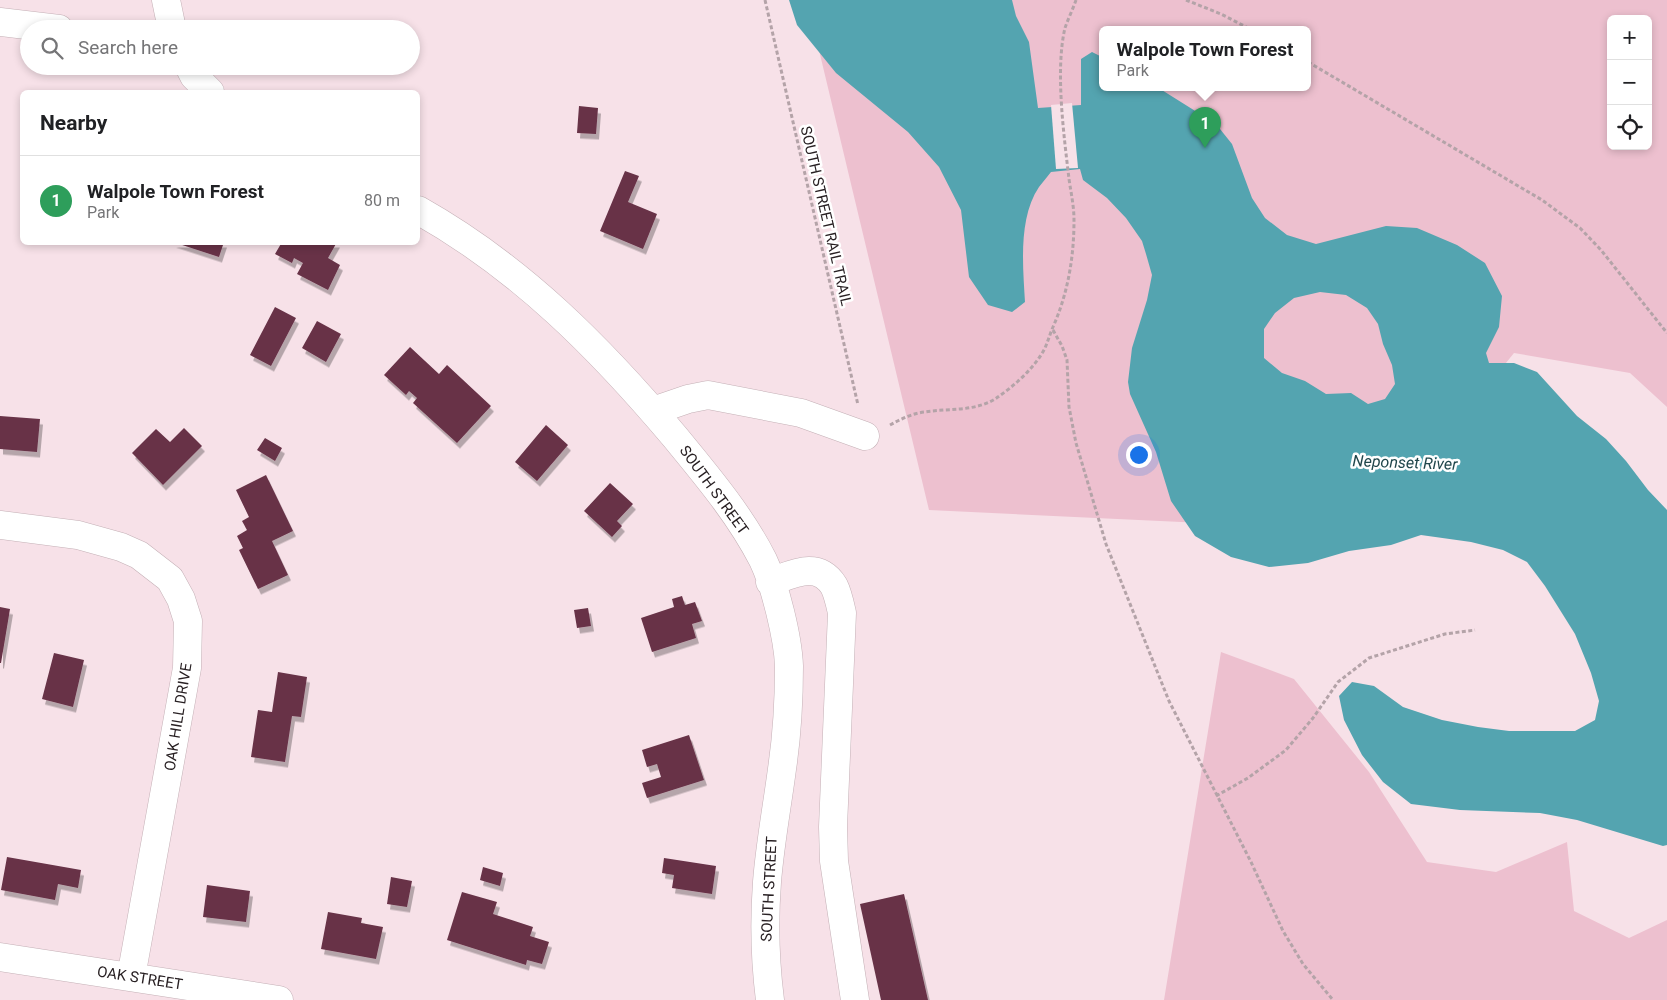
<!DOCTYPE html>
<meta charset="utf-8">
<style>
:root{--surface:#fff;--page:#f2f2f2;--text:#202124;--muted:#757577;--line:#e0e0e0;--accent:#1f6973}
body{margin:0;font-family:Roboto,sans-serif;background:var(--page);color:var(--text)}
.controls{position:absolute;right:15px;top:15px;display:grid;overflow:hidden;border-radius:8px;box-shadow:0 2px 8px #0003}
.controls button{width:45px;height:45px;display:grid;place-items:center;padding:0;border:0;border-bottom:1px solid var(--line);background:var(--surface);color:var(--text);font:25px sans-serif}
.you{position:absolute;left:1138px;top:454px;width:18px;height:18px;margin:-12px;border:4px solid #fff;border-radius:50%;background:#1a73e8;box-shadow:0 0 0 8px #1a73e833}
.badge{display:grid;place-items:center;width:32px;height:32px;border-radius:50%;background:var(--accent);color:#fff;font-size:16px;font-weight:700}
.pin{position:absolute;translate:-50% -41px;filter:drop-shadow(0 1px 2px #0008)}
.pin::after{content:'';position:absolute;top:26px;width:18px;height:15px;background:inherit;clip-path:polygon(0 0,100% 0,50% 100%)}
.popup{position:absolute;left:1099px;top:26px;width:212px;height:65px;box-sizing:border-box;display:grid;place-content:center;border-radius:8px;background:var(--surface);filter:drop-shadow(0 1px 4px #0005);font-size:16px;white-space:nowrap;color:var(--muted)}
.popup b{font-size:19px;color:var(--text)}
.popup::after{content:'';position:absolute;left:50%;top:100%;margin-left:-10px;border:10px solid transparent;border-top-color:var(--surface)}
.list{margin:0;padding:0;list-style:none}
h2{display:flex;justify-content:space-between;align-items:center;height:65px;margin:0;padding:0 20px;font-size:21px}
h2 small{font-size:16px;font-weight:400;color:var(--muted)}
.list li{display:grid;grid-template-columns:32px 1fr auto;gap:15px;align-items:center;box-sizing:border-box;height:90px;padding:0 20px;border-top:1px solid var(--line)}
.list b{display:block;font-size:19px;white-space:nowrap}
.list p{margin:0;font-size:16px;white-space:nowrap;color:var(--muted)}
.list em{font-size:16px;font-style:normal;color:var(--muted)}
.icon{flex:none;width:28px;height:28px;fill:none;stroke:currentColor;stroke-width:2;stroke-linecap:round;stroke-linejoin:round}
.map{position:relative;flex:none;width:1667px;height:1000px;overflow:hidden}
.search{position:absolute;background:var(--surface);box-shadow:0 2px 8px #0003;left:20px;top:20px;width:400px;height:55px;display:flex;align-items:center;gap:12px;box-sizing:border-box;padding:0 18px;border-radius:28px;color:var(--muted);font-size:19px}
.panel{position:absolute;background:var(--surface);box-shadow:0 2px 8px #0003;left:20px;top:90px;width:400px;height:155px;border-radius:8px}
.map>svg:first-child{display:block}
.green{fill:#edc0cf;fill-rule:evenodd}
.water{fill:#54a4b0;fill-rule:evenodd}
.pier{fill:#f7e1e8}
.building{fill:#673247;filter:url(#shadow)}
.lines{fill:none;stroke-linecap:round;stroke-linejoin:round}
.minor-casing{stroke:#c4b0b6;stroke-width:29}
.path{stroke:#b4a3a8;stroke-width:3;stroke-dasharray:4 2.5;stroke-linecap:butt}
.minor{stroke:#fff;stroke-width:28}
.labels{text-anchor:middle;stroke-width:5;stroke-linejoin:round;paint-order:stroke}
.street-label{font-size:15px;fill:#282023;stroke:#fff}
.water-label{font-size:16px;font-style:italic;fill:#21474c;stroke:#fff}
</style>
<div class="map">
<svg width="1667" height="1000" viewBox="0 0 1667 1000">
<defs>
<filter id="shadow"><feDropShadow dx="3" dy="5.5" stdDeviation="0" flood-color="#0004"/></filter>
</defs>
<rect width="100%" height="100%" fill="#f7e1e8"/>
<path class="green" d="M807,0H1667V407L1630,373L1514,353L1370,531L929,510ZM1611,19H1648V146H1611ZM1102,29H1308V87H1102Z
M1221,652L1294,679L1369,772L1427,862L1496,872L1567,842L1574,911L1629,938L1667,920V1000H1164Z"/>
<path class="water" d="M789,0H1012L1016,16L1029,42L1038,108L1081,105V59L1092,52L1102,57V87H1157L1216,124L1232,144L1252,198L1265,218L1287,235L1316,244L1386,226L1417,228L1457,245L1485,263L1502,296L1499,327L1486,353L1489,363H1514L1537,372L1577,416L1606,439L1626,461L1648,490L1667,510V845L1663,846L1577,820L1540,813L1460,810L1411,804L1383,782L1362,755L1344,720L1339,696L1352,682L1374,686L1403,707L1442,720L1478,727L1509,731H1575L1595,720L1599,701L1591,673L1575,634L1545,586L1527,562L1503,550L1471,542L1421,535L1391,545L1349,551L1308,563L1269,567L1231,557L1195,536L1171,501L1156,452L1130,394L1128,382L1132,348L1147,300L1152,275L1146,254L1142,241L1126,218L1107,198L1083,180L1080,169L1051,172C1047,177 1043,182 1039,187C1018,218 1023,267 1025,302L1012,312L988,305L969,277L961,210L939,167L908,132L836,73L797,25ZM1320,292L1346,295L1367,308L1378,324L1383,344L1392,365L1395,384L1385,399L1368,404L1351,393L1326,394L1305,381L1282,373L1264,358V329L1275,313L1294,298Z"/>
<path class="pier" d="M1072,103L1078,168L1056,169L1051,105Z"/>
<path class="building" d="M579,106L598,108L596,134L577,133Z
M625,171L639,176L628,202L657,214L643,249L600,231Z
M173,242H224L219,257Z
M282,242H337L328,258L340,265L328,290L297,274L303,263L294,258L292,263L275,254Z
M275,307L296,318L271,366L250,355Z
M317,321L341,334L326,362L302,348Z
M410,347L439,374L447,365L491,406L457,443L413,403L417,398L409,391L406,395L384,375Z
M0,416L40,419L37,452L0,449Z
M546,425L568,445L537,481L515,462Z
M184,428L202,446L163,485L132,453L156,429L170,442Z
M265,438L282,448L275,461L257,450Z
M266,475L293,531L272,541L288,575L258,589L239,550L243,548L237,536L247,530L242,521L249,517L236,490Z
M610,483L633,504L617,521L622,526L612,537L584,511Z
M682,596L685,605L695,602L702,621L692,624L696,638L652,652L641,618L674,607L672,599Z
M0,607L10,609L1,663H0Z
M588,608L591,626L577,628L574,610Z
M54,653L84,660L73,707L42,699Z
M278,672L307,677L301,717L292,716L285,762L251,757L258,710L272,712Z
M689,735L704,780L647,798L642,783L661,777L657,764L647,767L642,750Z
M7,857L81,870L78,888L58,884L55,900L1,890Z
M664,858L716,866L712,894L672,888L674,875L662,873Z
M483,867L503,873L500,886L480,880Z
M391,877L412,881L407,907L387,904Z
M207,885L250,891L246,922L203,917Z
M462,892L497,902L493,914L533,927L530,936L549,942L542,964L527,960L526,965L447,940Z
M904,894L928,1000H881L860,904Z
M328,912L362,918L361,923L383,927L376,959L321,949Z"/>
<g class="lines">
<defs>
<path id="minor" d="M166,0L172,29
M0,22L59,29
M189,66L194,76L210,92
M418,210C521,268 600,348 675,437C707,476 740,515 763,560C775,585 788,638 789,666C789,700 787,735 782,769C777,807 770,844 767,882C764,922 765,961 770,1000
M653,411L688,399L708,395L801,413L865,436
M0,525L78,535L121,547L139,555L170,579L181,599L188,621L187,668L131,977
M770,582C793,574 818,560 834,586C838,594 840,604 842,613L833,827L834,861L855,1000
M0,957L279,1000"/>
</defs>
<use href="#minor" class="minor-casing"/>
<path class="path" d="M765,0L858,405
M1186,0L1221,14L1250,29
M1308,62L1542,200L1580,228L1601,250L1667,333
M1053,330L1062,346L1067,360L1069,407L1076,443L1106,544L1169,701L1251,862L1283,931L1303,964L1333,1000
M890,425C901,419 913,413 925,412C949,408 973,412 995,399C1013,387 1035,368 1045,348C1048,341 1050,334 1053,327C1068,293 1074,257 1074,220C1074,206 1071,193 1069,179C1064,136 1055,70 1065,28C1068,19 1073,9 1076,0
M1216,796L1248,778L1286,750L1313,718L1338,682L1369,658L1445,634L1475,630"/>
<use href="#minor" class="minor"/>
</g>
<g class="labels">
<g class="street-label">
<text transform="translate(826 216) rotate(77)" y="5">SOUTH STREET RAIL TRAIL</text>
<text transform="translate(714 490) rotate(54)" y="5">SOUTH STREET</text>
<text transform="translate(178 717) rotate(-81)" y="5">OAK HILL DRIVE</text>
<text transform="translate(769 889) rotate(-87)" y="5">SOUTH STREET</text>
<text transform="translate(140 978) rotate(9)" y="5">OAK STREET</text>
</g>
<g class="water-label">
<text transform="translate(1405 462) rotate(2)" y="6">Neponset River</text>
</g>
</g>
</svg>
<div class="controls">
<button>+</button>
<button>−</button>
<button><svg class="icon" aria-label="locate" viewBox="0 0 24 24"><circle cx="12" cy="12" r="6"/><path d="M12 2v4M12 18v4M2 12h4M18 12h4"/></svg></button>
</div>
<div class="you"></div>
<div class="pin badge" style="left:1205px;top:148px;background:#2e9e5b">1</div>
<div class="popup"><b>Walpole Town Forest</b>Park</div>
<div class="search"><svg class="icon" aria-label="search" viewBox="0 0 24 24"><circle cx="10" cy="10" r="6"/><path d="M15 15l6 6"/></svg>Search here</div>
<section class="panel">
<h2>Nearby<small></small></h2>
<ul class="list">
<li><span class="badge" style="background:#2e9e5b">1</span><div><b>Walpole Town Forest</b><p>Park</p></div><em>80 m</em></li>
</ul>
</section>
</div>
